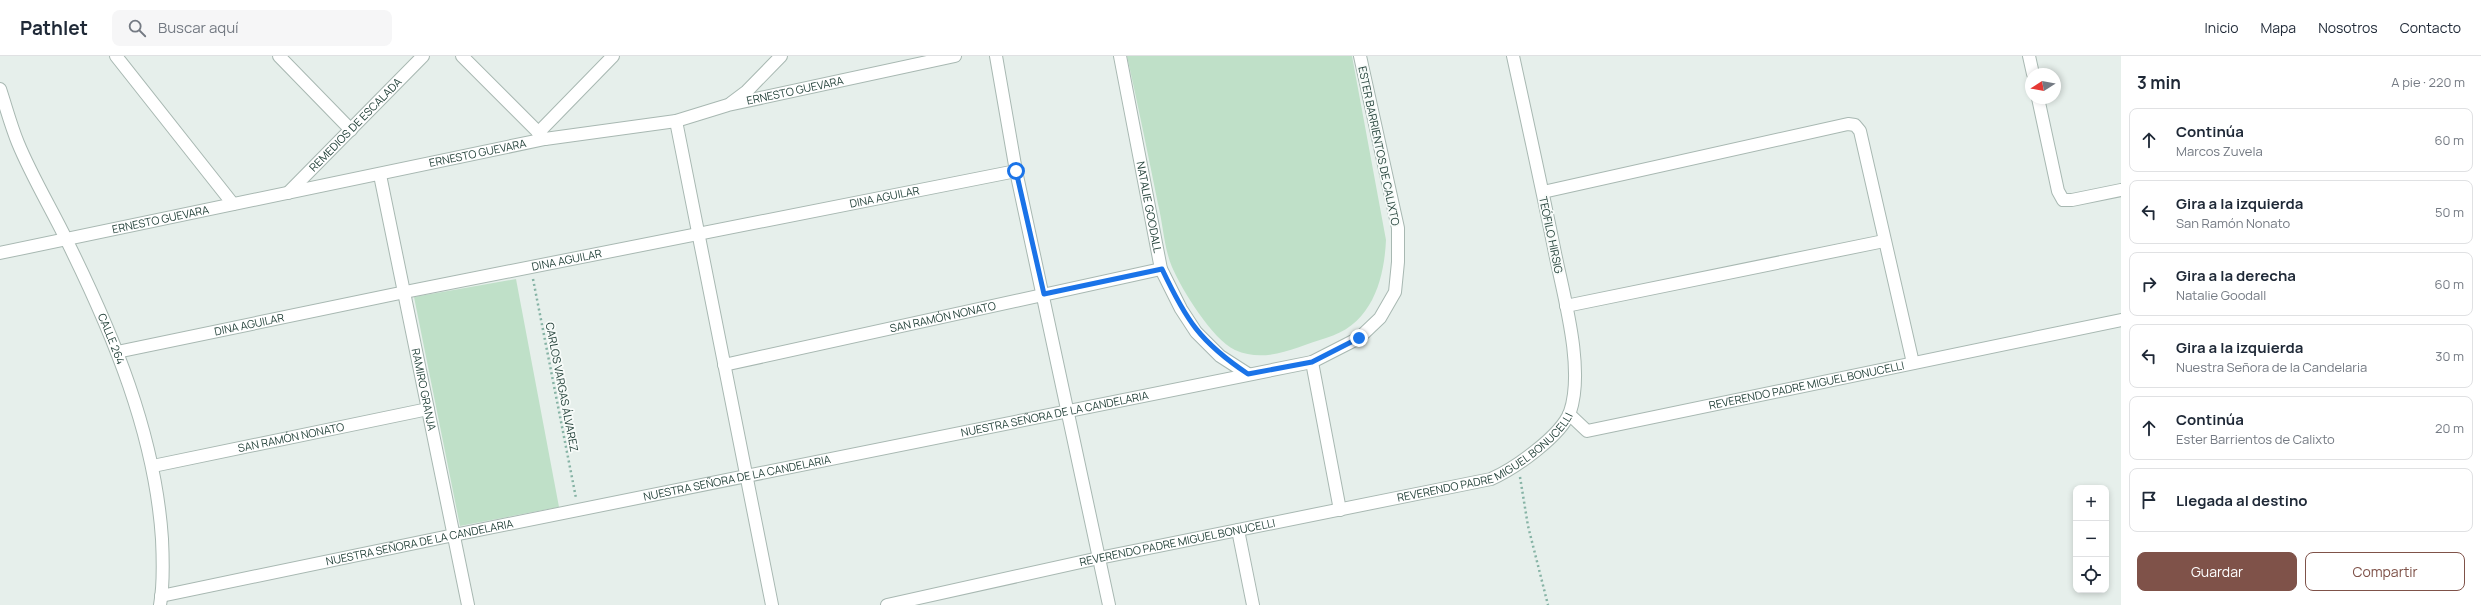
<!DOCTYPE html>
<html lang="es">
<meta charset="utf-8">
<style>
:root{--surface:#fff;--page:#f6f6f7;--text:#1f2937;--muted:#747a83;--line:#e0e1e3;--accent:#7f5249}
body{margin:0;font-family:Manrope,sans-serif;background:var(--page);color:var(--text)}
.controls{position:absolute;right:12px;bottom:12px;display:grid;overflow:hidden;border-radius:8px;box-shadow:0 2px 6px #0003}
.controls button{width:36px;height:36px;display:grid;place-items:center;padding:0;border:0;border-bottom:1px solid var(--line);background:var(--surface);color:var(--text);font:20px sans-serif}
.compass{position:absolute;left:2025px;top:12px;width:36px;height:36px;border-radius:50%;background:var(--surface);box-shadow:0 2px 6px #0003;rotate:259deg}
.stop{position:absolute;width:12px;height:12px;margin:-9px;border:3px solid #1a73e8;border-radius:50%;background:#fff}
.stop.end{background:#1a73e8;border-color:#fff;box-shadow:0 1px 4px #0008}
.list{margin:0;padding:0;list-style:none}
h2{display:flex;justify-content:space-between;align-items:center;height:52px;margin:0;padding:0 16px;font-size:17px}
h2 small{font-size:13px;font-weight:400;color:var(--muted)}
.list li{display:grid;grid-template-columns:26px 1fr auto;gap:12px;align-items:center;box-sizing:border-box;height:64px;margin:0 8px 8px;padding:0 8px;border:1px solid var(--line);border-radius:8px}
.list b{display:block;font-size:15px;white-space:nowrap}
.list p{margin:0;font-size:13px;white-space:nowrap;color:var(--muted)}
.list em{font-size:13px;font-style:normal;color:var(--muted)}
.actions{display:flex;gap:8px;padding:12px 16px}
.actions a{flex:1;padding:9px 0;border:1px solid var(--accent);border-radius:8px;text-align:center;font-size:14px;color:var(--accent)}
.actions .main{background:var(--accent);color:#fff}
.icon{flex:none;width:22px;height:22px;fill:none;stroke:currentColor;stroke-width:2;stroke-linecap:round;stroke-linejoin:round}
.map{position:relative;flex:none;width:2121px;height:549px;overflow:hidden}
header{display:flex;align-items:center;gap:24px;box-sizing:border-box;height:56px;padding:0 20px;background:var(--surface);border-bottom:1px solid var(--line)}
header strong{font-size:19px}
nav{display:flex;gap:22px;margin-inline-start:auto;font-size:14px}
.search{width:280px;height:36px;background:var(--page);display:flex;align-items:center;gap:10px;box-sizing:border-box;padding:0 14px;border-radius:8px;color:var(--muted);font-size:15px}
main{display:flex}
aside{flex:1;background:var(--surface)}
.map>svg:first-child{display:block}
.green{fill:#bfe0c8}
.lines{fill:none;stroke-linecap:round;stroke-linejoin:round}
.street-casing{stroke:#a8b8b2;stroke-width:14}
.path{stroke:#86b3a5;stroke-width:2.5;stroke-dasharray:2 3;stroke-linecap:butt}
.street{stroke:#fff;stroke-width:12}
.route{stroke:#1a73e8;stroke-width:5}
.labels{text-anchor:middle;stroke-width:3.5;stroke-linejoin:round;paint-order:stroke}
.street-label{font-size:11px;fill:#24423a;stroke:#f7fbf9}
</style>
<header>
<strong>Pathlet</strong>
<div class="search"><svg class="icon" aria-label="search" viewBox="0 0 24 24"><circle cx="10" cy="10" r="6"/><path d="M15 15l6 6"/></svg>Buscar aquí</div>
<nav><a>Inicio</a><a>Mapa</a><a>Nosotros</a><a>Contacto</a></nav>
</header>
<main>
<div class="map">
<svg width="2121" height="549" viewBox="0 0 2121 549">
<rect width="100%" height="100%" fill="#e6efeb"/>
<path class="green" d="M1127,0H1352L1386,184C1384,226 1371,269 1326,282C1296,291 1266,308 1235,294C1212,283 1182,234 1172,211C1164,192 1163,168 1158,148C1148,99 1138,49 1127,0Z
M516,223L559,451L460,470L414,241Z"/>
<g class="lines">
<defs>
<g id="street">
<path d="M116,0L233,148"/>
<path d="M279,0L351,74"/>
<path d="M462,0L545,83"/>
<path d="M996,0L1016,115L1109,549"/>
<path id="s1" d="M1120,0L1161,213L1181,253L1196,276L1220,300L1248,318"/>
<path d="M2029,0L2033,18"/>
<path id="s2" d="M0,33C6,51 11,70 18,87C32,121 51,152 67,185C113,278 155,378 162,483C163,504 164,528 160,549"/>
<path d="M2038,42L2058,135L2063,144H2072L2121,134"/>
<path d="M731,47L747,35L781,0"/>
<path d="M676,65L772,549"/>
<path d="M538,77L613,0"/>
<path id="s3" d="M380,119L468,549"/>
<path d="M1543,136L1848,68L1855,69L1860,75L1913,307"/>
<path id="s4" d="M288,137L423,0"/>
<path id="s5" d="M0,197L545,83L676,65L728,49L955,0"/>
<path d="M1566,250L1884,185"/>
<path id="s6" d="M117,296L405,236L1016,115"/>
<path d="M1312,306L1340,454"/>
<path id="s7" d="M724,309L1161,213"/>
<path id="s8" d="M1569,358L1587,375L2121,264"/>
<path id="s9" d="M153,410L428,353"/>
<path d="M1238,474L1253,549"/>
<path id="s10" d="M161,540L454,479L1312,306L1359,282L1380,262L1395,236L1398,206V172L1360,0"/>
<path id="s11" d="M887,549L1099,502L1491,423C1514,413 1561,380 1570,356C1585,312 1563,238 1554,192C1541,128 1527,64 1513,0"/>
</g>
</defs>
<use href="#street" class="street-casing"/>
<path class="path" d="M533,223L576,442
M1520,421L1528,470L1548,549"/>
<use href="#street" class="street"/>
</g>
<g class="lines">
<path class="route" d="M1016,115L1044,238L1162,213C1186,264 1200,286 1248,318L1312,306L1359,282"/>
</g>
<g class="labels">
<g class="street-label">
<text dy="4" stroke="none"><textPath href="#s5" startOffset="812">ERNESTO GUEVARA</textPath></text>
<text dy="4" stroke="none"><textPath href="#s4" startOffset="96">REMEDIOS DE ESCALADA</textPath></text>
<text transform="translate(1379 90) rotate(78)" y="4">ESTER BARRIENTOS DE CALIXTO</text>
<text dy="4" stroke="none"><textPath href="#s5" startOffset="488">ERNESTO GUEVARA</textPath></text>
<text dy="4" stroke="none"><textPath href="#s6" startOffset="783">DINA AGUILAR</textPath></text>
<text dy="4" stroke="none"><textPath href="#s1" startOffset="154">NATALIE GOODALL</textPath></text>
<text dy="4" stroke="none"><textPath href="#s5" startOffset="164">ERNESTO GUEVARA</textPath></text>
<text transform="translate(1551 179) rotate(78)" y="4">TEÓFILO HIRSIG</text>
<text dy="4" stroke="none"><textPath href="#s6" startOffset="459">DINA AGUILAR</textPath></text>
<text dy="4" stroke="none"><textPath href="#s7" startOffset="224">SAN RAMÓN NONATO</textPath></text>
<text dy="4" stroke="none"><textPath href="#s6" startOffset="135">DINA AGUILAR</textPath></text>
<text dy="4" stroke="none"><textPath href="#s2" startOffset="274">CALLE 264</textPath></text>
<text dy="4" stroke="none"><textPath href="#s8" startOffset="249">REVERENDO PADRE MIGUEL BONUCELLI</textPath></text>
<text transform="translate(562 331) rotate(79)" y="4">CARLOS VARGAS ÁLVAREZ</text>
<text dy="4" stroke="none"><textPath href="#s3" startOffset="219">RAMIRO GRANJA</textPath></text>
<text dy="4" stroke="none"><textPath href="#s10" startOffset="912">NUESTRA SEÑORA DE LA CANDELARIA</textPath></text>
<text dy="4" stroke="none"><textPath href="#s9" startOffset="141">SAN RAMÓN NONATO</textPath></text>
<text dy="4" stroke="none"><textPath href="#s11" startOffset="621">REVERENDO PADRE MIGUEL BONUCELLI</textPath></text>
<text dy="4" stroke="none"><textPath href="#s10" startOffset="588">NUESTRA SEÑORA DE LA CANDELARIA</textPath></text>
<text dy="4" stroke="none"><textPath href="#s10" startOffset="264">NUESTRA SEÑORA DE LA CANDELARIA</textPath></text>
<text dy="4" stroke="none"><textPath href="#s11" startOffset="297">REVERENDO PADRE MIGUEL BONUCELLI</textPath></text>
</g>
</g>
</svg>
<div class="controls">
<button>+</button>
<button>−</button>
<button><svg class="icon" aria-label="locate" viewBox="0 0 24 24"><circle cx="12" cy="12" r="6"/><path d="M12 2v4M12 18v4M2 12h4M18 12h4"/></svg></button>
</div>
<svg class="compass" viewBox="-18 -18 36 36"><path d="M0-13l5 13h-10z" fill="#e53935"/><path d="M0 13l5-13h-10z" fill="#747a83"/></svg>
<div class="stop" style="left:1016px;top:115px"></div>
<div class="stop end" style="left:1359px;top:282px"></div>
</div>
<aside>
<h2>3 min<small>A pie · 220 m</small></h2>
<ul class="list">
<li><svg class="icon" aria-label="ahead" viewBox="0 0 24 24"><path d="M12 20V5M6 11l6-6 6 6"/></svg><div><b>Continúa</b><p>Marcos Zuvela</p></div><em>60 m</em></li>
<li><svg class="icon" aria-label="left" viewBox="0 0 24 24"><path d="M17 20v-9H6M10 6l-5 5 5 5"/></svg><div><b>Gira a la izquierda</b><p>San Ramón Nonato</p></div><em>50 m</em></li>
<li><svg class="icon" aria-label="right" viewBox="0 0 24 24"><path d="M7 20v-9h11M14 6l5 5-5 5"/></svg><div><b>Gira a la derecha</b><p>Natalie Goodall</p></div><em>60 m</em></li>
<li><svg class="icon" aria-label="left" viewBox="0 0 24 24"><path d="M17 20v-9H6M10 6l-5 5 5 5"/></svg><div><b>Gira a la izquierda</b><p>Nuestra Señora de la Candelaria</p></div><em>30 m</em></li>
<li><svg class="icon" aria-label="ahead" viewBox="0 0 24 24"><path d="M12 20V5M6 11l6-6 6 6"/></svg><div><b>Continúa</b><p>Ester Barrientos de Calixto</p></div><em>20 m</em></li>
<li><svg class="icon" aria-label="arrive" viewBox="0 0 24 24"><path d="M6 21V4h12l-3 4 3 4H6"/></svg><div><b>Llegada al destino</b></div></li>
</ul>
<div class="actions"><a class="main">Guardar</a><a>Compartir</a></div>
</aside>
</main>
